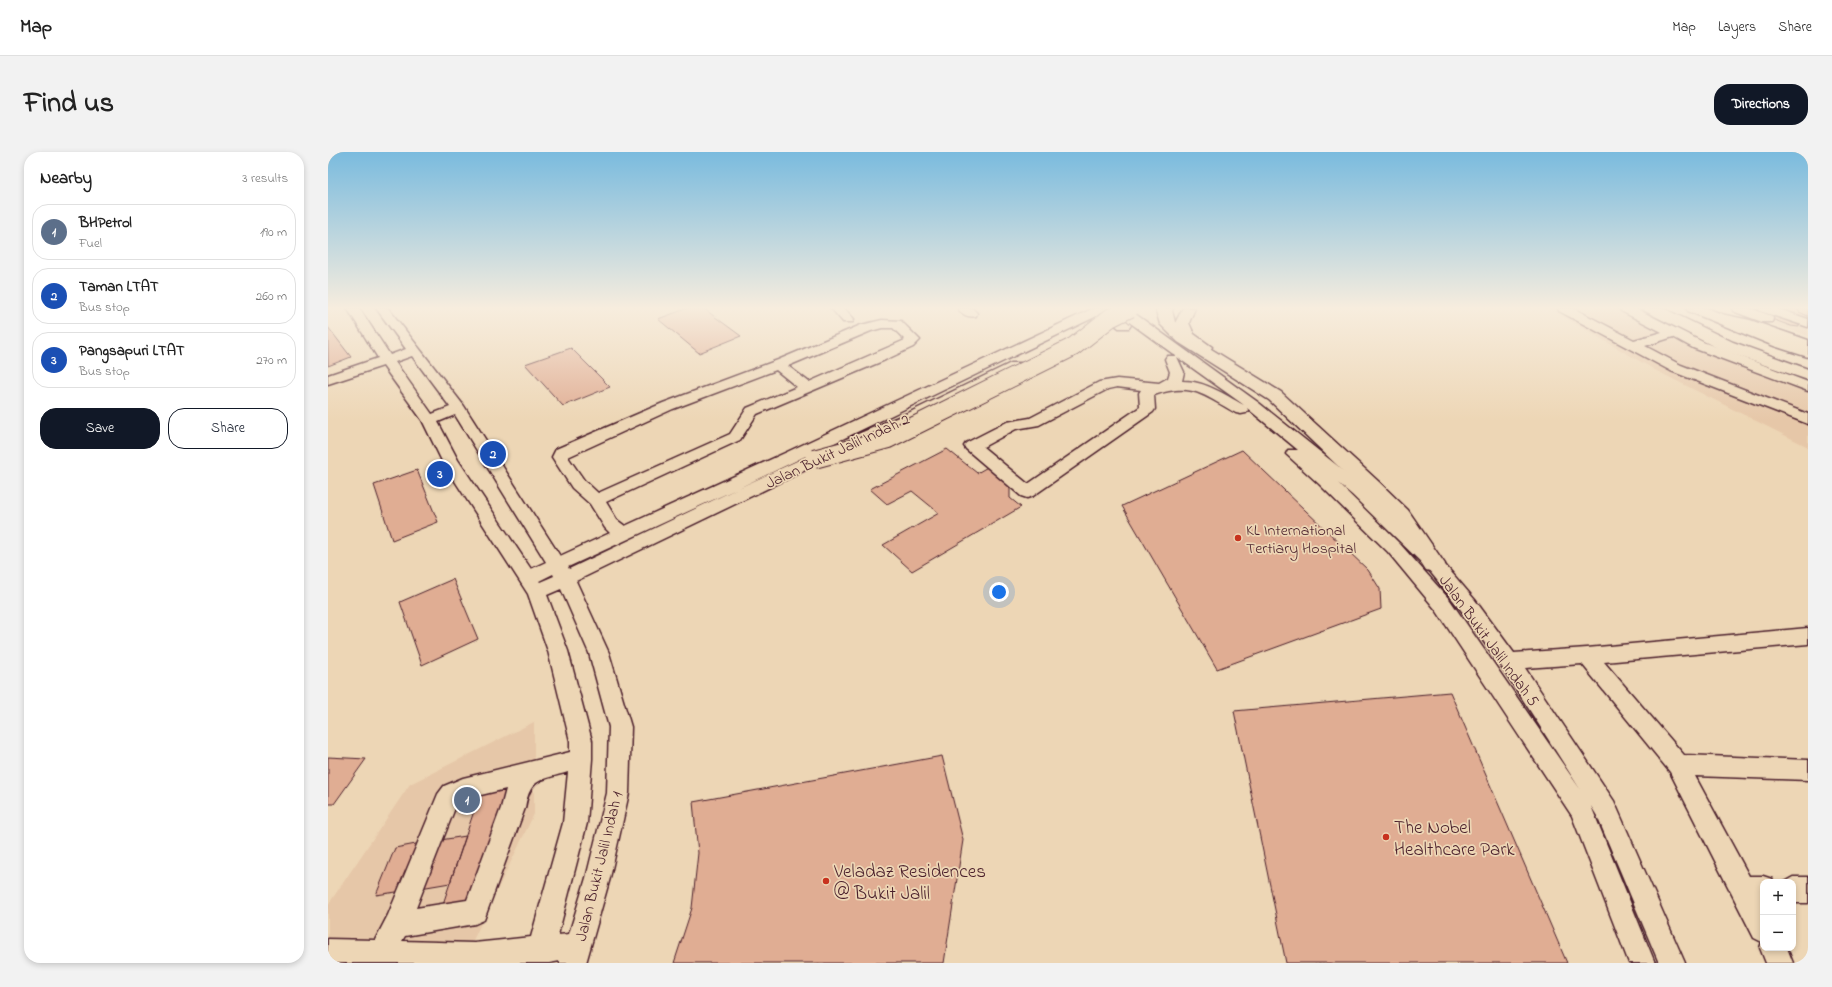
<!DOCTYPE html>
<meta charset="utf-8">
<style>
:root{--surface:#fff;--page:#f2f2f2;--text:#222;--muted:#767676;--line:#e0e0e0;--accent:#111827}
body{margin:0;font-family:"Indie Flower",sans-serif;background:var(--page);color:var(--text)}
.controls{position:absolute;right:12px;bottom:12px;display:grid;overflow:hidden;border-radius:8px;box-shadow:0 2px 6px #0003}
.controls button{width:36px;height:36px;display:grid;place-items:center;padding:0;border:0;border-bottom:1px solid var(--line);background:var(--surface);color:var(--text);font:20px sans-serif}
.you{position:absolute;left:671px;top:440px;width:14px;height:14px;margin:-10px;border:3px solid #fff;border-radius:50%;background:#1a73e8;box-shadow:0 0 0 6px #1a73e833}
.badge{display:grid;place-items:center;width:26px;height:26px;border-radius:50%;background:var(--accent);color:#fff;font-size:13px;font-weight:700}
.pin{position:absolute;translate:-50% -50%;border:2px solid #fff;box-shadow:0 1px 4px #0006}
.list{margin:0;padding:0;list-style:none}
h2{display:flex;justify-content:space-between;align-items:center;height:52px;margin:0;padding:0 16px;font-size:17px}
h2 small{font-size:13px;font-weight:400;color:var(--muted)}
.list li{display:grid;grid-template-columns:26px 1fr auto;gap:12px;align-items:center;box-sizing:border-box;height:56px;margin:0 8px 8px;padding:0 8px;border:1px solid var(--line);border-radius:16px}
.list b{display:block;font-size:15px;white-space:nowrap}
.list p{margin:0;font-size:13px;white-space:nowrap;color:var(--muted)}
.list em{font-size:13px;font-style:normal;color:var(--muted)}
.actions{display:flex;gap:8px;padding:12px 16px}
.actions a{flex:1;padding:9px 0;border:1px solid var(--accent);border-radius:16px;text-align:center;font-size:14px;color:var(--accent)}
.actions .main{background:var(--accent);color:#fff}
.map{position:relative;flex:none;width:1480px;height:811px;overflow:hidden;border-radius:16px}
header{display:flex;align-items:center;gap:24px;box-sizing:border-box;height:56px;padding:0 20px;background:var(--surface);border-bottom:1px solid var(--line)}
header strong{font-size:19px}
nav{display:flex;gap:22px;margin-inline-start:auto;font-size:14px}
.intro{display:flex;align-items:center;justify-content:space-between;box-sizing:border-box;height:96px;padding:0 24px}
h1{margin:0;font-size:28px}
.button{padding:10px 18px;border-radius:16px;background:var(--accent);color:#fff;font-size:14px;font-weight:700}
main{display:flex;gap:24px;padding:0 24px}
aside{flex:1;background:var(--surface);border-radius:16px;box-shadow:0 2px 6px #0003}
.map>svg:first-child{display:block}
.built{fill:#e6c7a8}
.building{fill:#e0ad93;stroke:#4a1f2b}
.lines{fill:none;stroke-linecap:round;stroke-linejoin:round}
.minor-casing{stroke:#4a1f2b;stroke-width:3}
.highway-casing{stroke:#4a1f2b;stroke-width:3}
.minor{fill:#edd6b5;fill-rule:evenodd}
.highway{fill:#edd6b5;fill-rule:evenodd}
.highway-bridge-casing{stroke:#4a1f2b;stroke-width:20;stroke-linecap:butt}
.highway-bridge{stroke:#edd6b5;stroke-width:18}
.poi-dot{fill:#c8321e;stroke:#edd6b5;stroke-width:1.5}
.labels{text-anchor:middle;stroke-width:3.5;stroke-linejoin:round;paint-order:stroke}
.street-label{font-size:16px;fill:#4a1f2b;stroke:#edd6b5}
.poi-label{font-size:16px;fill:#4a1f2b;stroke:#edd6b5;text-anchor:start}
.near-poi-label{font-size:19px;fill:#4a1f2b;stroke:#edd6b5;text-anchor:start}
</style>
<header>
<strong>Map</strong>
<nav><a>Map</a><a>Layers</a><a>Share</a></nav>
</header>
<div class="intro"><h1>Find us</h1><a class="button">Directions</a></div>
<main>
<aside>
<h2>Nearby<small>3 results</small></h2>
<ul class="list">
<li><span class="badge" style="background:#5c6f8a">1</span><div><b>BHPetrol</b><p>Fuel</p></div><em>190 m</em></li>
<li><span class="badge" style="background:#1a4fb4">2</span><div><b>Taman LTAT</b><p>Bus stop</p></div><em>260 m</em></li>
<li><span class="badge" style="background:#1a4fb4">3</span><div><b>Pangsapuri LTAT</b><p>Bus stop</p></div><em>270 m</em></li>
</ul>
<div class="actions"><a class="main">Save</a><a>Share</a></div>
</aside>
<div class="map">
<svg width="1480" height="811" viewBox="0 0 1480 811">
<rect width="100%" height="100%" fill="#edd6b5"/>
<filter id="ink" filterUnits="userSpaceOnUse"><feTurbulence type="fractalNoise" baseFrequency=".025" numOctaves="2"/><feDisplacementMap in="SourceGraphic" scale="8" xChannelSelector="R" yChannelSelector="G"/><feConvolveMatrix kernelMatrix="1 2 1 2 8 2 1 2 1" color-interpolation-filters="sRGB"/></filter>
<g filter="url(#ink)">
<path class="built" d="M1220,156H1308L1379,191L1480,230V295L1327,218Z
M1400,156H1480V184L1408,159Z
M206,570V662L134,811H0V753L82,632Z"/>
<path class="building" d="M360,156H375L413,184L371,201L330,167Z
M1413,156H1469L1471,160L1480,164V171L1471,170V175L1463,174Z
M1469,156H1480V164L1471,160Z
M0,175L23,205L0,214Z
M243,196L282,235L235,254L197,212Z
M619,297L649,321L663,313L682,327V346L693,355L584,419L555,393L611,361L584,339L559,352L542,337Z
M914,298L1040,418L1052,437L1053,457L889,517L794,354Z
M89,318L110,370L64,388L46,333Z
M125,427L150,487L94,513L72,450Z
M1122,540L1239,811H958L906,559Z
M614,604L635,688L616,811H346L364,756L370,701L365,650Z
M0,605L38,607L6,652H0Z
M189,618L148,749L114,755L158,623Z
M138,684L122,731L75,739L93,691Z
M93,691L75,739L48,743L67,696Z"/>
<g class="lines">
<defs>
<path id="minor" d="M19,156H31L62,203L78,197L48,156H60L136,254L232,404L282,381L277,376L262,352L244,336L224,305L228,297L335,251L450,208L533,173L554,168L573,169L592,188L585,195L557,208L429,262L412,288L278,350L289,368L297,374L459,300L766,156H782L803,173L801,176H791L773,162L471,308L240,415L241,417L480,303L580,261L683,211H693L695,214L693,217L590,267L492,311L248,429L281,501L303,575L301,641L282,726L258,811H232V809L221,811H0V787L47,788L60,763L110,642L116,634L135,626L242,600V589L220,499L200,442L114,309L94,268L55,214L0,232V223L50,206ZM554,176H565L577,188L481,230L460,214L543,179ZM84,204L122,255L104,262L67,210ZM448,218L469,235L419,256L402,282L270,341L256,328L240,305L345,257ZM127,263L218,410L203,417L130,308L110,270ZM225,422L226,424L212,430L211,429ZM233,437L261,501L281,575L279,641L258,726L241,782L230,783L259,671L264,607V589L240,499L219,443ZM240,620L235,671L203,785L146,791L74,789L77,784L147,772L156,768L197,656C202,625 214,628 240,620ZM178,637L173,656L139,748L88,756L127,656L132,648Z
M503,156H516L526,167L525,170H515Z
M630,156H644L649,161L648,164C640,166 633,162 630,156Z
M785,156H799L931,251L1036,335L1112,407L1147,448L1186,501L1259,496L1480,476V492L1276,510L1356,603L1480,608V628L1367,624L1421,724H1435L1444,727L1445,730H1435V796H1459L1465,811H1438L1432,796L1434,790L1426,786L1342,620L1254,512L1197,516L1286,649L1357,811H1331L1269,664L1263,654L1327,811H1301L1244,664L1108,458L1060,400L991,332L958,302L960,298H970L919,256L920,258L918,261L913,262L908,261C875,243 865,230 826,243L827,257L825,260L705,344L699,346L693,344L638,297L636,294L638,291L679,270L702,266L771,230L789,227L831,231L840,226L842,220L837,207L839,204H848L786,159ZM849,205L916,253C895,242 878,229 854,229L856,220ZM789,235L813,238L811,241L812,255L700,332L655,295L688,277L711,273L780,237ZM1010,331L1024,343L1100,417L1133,458L1174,515L1252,637L1122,448L1072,392Z
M855,156H867L861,171L866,182L884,195L882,198H872L855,187L847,171Z
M1230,156H1245L1306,188L1334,180L1293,159L1292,156H1307L1375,190L1480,230V239L1365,196L1345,185L1317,194L1353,213L1480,262V272L1343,219L1231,159Z
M1404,156H1421L1444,164L1445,167L1444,170H1434L1405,159Z
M1431,156H1448L1480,167V175L1432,159Z
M1393,162L1422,168L1480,188V197L1414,174L1388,169L1387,166L1388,163Z
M1465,725H1480V751H1465V730H1456Z"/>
<path id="highway" d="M829,156H845L844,159L847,170L862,184L953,240L1050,329L1080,358L1117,412L1114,418L1106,420L1098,418L1066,368L1036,339L941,248L850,190L832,172L828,159Z
M1315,156H1335L1405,190L1480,217V228L1393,198L1317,159Z
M1358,156H1379L1458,188L1480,195V205L1446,194L1360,159Z"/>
</defs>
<use href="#minor" class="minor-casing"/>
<use href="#highway" class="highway-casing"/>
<use href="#minor" class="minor"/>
<use href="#highway" class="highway"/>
<defs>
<path id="highway-bridge" d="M486,307L560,287L745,195L782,166L802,156"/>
</defs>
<use href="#highway-bridge" class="highway-bridge-casing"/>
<use href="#highway-bridge" class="highway-bridge"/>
</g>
</g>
<linearGradient id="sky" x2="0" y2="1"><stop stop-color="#7abbde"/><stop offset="0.58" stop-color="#f7edde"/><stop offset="1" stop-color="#f7edde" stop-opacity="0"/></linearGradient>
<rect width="1480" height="269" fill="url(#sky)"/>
<g class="poi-dot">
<circle cx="910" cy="386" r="4"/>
<circle cx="1058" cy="685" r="4"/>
<circle cx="498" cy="729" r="4"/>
</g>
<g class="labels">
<g class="street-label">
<text transform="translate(509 298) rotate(-25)" y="6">Jalan Bukit Jalil Indah 2</text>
<text transform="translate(1162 488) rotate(54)" y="6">Jalan Bukit Jalil Indah 5</text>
<text transform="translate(270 714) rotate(-76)" y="6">Jalan Bukit Jalil Indah 1</text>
</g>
<g class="poi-label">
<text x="918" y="383">KL International<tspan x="918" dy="18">Tertiary Hospital</tspan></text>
</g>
<g class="near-poi-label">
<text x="1066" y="681">The Nobel<tspan x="1066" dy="22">Healthcare Park</tspan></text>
<text x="506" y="725">Veladaz Residences<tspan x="506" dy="22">@ Bukit Jalil</tspan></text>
</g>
</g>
</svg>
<div class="controls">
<button>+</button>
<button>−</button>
</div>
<div class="you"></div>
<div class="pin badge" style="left:139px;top:648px;background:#5c6f8a">1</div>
<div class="pin badge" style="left:165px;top:302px;background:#1a4fb4">2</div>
<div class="pin badge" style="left:112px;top:322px;background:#1a4fb4">3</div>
</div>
</main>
